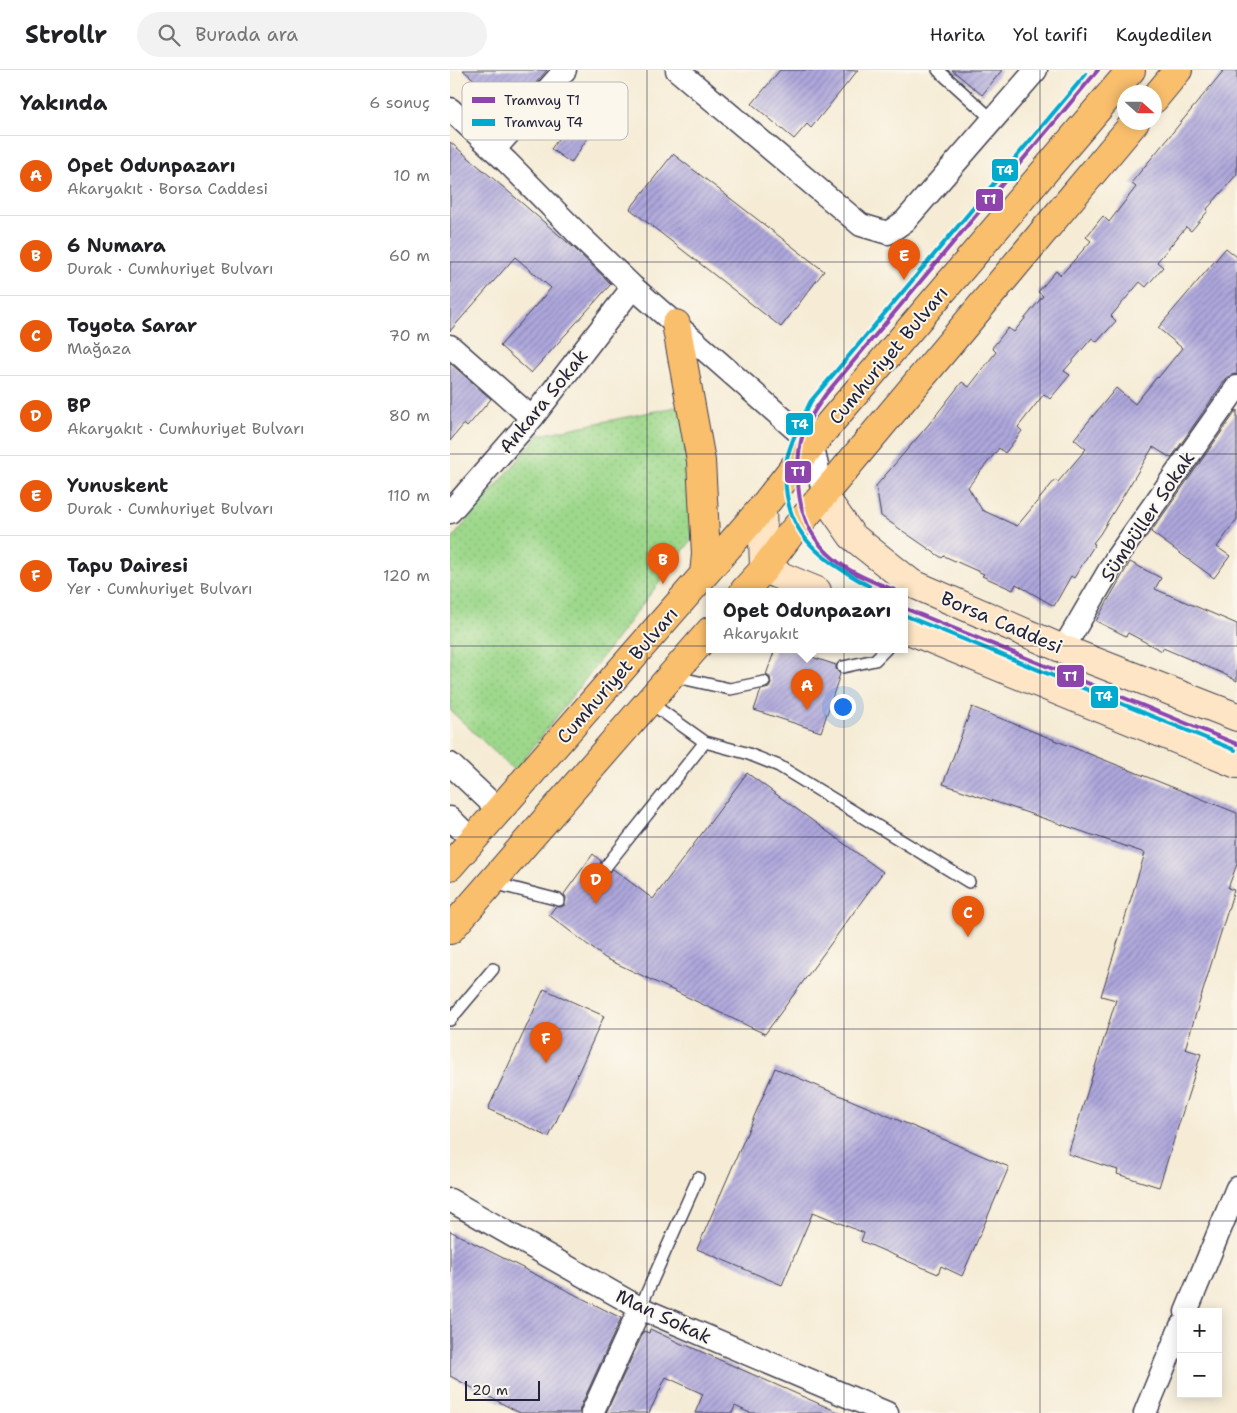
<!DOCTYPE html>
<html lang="tr">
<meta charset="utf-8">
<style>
:root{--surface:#fff;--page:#f2f2f2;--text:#202124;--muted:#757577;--line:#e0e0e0;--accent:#ea580c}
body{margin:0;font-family:"Shantell Sans",sans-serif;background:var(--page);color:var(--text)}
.controls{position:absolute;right:15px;bottom:15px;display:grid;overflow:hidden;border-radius:0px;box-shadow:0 2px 12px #0003}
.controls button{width:45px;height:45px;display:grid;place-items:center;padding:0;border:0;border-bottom:1px solid var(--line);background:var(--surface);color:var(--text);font:25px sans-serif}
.compass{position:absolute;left:667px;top:15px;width:45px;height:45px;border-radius:50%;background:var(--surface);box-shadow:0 2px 12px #0003;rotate:111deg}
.scale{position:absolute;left:15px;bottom:12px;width:75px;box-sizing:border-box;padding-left:5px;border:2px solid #22223b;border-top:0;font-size:14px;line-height:18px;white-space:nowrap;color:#22223b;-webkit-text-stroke:4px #fbf7ec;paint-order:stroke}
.you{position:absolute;left:392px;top:636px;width:18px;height:18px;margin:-12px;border:4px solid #fff;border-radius:50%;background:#1a73e8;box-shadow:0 0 0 8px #1a73e833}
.badge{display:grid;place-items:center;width:32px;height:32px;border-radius:50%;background:var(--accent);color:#fff;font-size:16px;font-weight:700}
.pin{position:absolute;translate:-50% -41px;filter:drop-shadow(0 1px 2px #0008)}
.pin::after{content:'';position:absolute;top:26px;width:18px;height:15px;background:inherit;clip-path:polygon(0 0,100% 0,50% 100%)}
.popup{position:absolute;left:256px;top:518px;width:202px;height:65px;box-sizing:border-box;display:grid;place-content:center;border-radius:0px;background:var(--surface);filter:drop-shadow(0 1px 4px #0005);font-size:16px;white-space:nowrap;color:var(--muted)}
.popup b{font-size:19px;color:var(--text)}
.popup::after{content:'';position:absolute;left:50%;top:100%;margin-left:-10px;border:10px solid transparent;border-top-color:var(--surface)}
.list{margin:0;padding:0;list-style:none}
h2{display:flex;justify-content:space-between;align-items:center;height:65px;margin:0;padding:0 20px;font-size:21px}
h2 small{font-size:16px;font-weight:400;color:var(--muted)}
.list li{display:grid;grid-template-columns:32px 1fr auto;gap:15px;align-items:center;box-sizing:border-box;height:80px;padding:0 20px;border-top:1px solid var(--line)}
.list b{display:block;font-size:19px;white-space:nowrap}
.list p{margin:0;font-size:16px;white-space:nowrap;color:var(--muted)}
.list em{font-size:16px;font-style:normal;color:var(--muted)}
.icon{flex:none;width:28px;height:28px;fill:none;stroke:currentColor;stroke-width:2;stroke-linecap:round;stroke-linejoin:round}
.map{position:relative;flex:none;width:787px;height:1343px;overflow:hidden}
header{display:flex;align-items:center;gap:30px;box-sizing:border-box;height:70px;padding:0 25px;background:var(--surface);border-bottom:1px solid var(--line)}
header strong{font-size:24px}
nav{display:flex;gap:28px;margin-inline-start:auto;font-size:18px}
.search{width:350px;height:45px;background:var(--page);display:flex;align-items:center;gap:12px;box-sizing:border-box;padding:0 18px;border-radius:28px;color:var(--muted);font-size:19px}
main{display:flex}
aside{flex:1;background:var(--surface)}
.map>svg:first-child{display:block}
.park{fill:url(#park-dots);stroke:#607d63}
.building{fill:url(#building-hatch)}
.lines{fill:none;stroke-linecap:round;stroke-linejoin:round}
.service-casing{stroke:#424052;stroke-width:14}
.minor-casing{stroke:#424052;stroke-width:25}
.secondary-casing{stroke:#424052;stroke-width:30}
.primary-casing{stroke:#424052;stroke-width:30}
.service{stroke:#fff;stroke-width:11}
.minor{stroke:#fff;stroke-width:22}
.secondary{stroke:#fde5c5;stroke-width:28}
.primary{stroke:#f9bf6d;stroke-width:28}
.tram-1-casing{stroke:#fbf7ec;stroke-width:8}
.tram-2-casing{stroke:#fbf7ec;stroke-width:8}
.tram-1{stroke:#8e44ad;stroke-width:4}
.tram-2{stroke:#00a9ce;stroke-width:4}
.grid{fill:none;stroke:#22223b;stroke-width:1;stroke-opacity:0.55}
.labels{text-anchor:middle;stroke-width:4;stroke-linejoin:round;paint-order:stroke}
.street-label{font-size:19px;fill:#22223b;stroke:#fbf7ec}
.key{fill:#fbf7ec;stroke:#bab7b7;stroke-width:1}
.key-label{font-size:14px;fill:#22223b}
.line-badge{stroke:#fbf7ec;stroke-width:2}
.badge-label{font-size:14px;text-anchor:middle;font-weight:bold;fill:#fff}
</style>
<header>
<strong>Strollr</strong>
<div class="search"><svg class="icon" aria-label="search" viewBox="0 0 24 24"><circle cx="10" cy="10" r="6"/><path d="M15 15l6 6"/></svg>Burada ara</div>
<nav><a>Harita</a><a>Yol tarifi</a><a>Kaydedilen</a></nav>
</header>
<main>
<aside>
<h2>Yakında<small>6 sonuç</small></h2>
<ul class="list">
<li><span class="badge">A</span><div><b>Opet Odunpazarı</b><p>Akaryakıt · Borsa Caddesi</p></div><em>10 m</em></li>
<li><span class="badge">B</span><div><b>6 Numara</b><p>Durak · Cumhuriyet Bulvarı</p></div><em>60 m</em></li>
<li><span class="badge">C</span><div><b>Toyota Sarar</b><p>Mağaza</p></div><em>70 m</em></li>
<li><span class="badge">D</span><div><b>BP</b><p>Akaryakıt · Cumhuriyet Bulvarı</p></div><em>80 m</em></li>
<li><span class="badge">E</span><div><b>Yunuskent</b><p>Durak · Cumhuriyet Bulvarı</p></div><em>110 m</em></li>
<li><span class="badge">F</span><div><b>Tapu Dairesi</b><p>Yer · Cumhuriyet Bulvarı</p></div><em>120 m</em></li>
</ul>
</aside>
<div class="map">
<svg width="787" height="1343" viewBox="0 0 787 1343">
<defs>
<pattern id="park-dots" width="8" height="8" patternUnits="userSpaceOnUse" patternTransform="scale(1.25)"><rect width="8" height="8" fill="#9dd88b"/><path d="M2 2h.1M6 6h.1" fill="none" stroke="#87b979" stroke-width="1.8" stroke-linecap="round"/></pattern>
<pattern id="building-hatch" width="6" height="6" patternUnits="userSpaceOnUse" patternTransform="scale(1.25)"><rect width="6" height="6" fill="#aea7dc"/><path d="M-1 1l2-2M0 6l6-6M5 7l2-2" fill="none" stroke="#8d88b4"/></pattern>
</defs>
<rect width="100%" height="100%" fill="#fbf7ec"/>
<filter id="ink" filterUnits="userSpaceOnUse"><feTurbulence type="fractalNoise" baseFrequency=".02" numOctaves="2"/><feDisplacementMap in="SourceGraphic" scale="10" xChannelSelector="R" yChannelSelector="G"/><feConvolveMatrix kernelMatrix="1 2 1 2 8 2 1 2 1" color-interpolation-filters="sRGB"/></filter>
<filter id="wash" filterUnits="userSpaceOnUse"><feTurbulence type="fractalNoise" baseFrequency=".0096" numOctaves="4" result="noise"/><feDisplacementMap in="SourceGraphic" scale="20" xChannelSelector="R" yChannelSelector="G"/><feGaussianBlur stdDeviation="1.12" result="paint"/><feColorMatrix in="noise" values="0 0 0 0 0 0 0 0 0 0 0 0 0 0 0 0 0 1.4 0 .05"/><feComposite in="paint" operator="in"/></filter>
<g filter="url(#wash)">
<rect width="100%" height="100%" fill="#f6ecd6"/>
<path class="park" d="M230,336L253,455L65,701L0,640V471L89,365Z"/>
<g id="blocks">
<path class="building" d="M13,0H97L61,42Z
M330,0H408L361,58L357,54L344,69L302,34Z
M502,0H552L532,25Z
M774,0H787V104L757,139L758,141L741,161L736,157L707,192L713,197L696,217L690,212L661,246L666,251L647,272L642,268L614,301L620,305L600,329L594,324L568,357L572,361L555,383L549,378L518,417L532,440L567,456L605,410L608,412L636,379L624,369L666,318L685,334L707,307L708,308L732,278L708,258L776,178L787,187V304L781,305L776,309L721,388L703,377L650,464L643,473L645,474L624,508L621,506L604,536L566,514L563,520L532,506L534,504L494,486L492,488L431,446L426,416L479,354L512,312L519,317L546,282L542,278L558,258L564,262L593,226L588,222L606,201L611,205L641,171L636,167L653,146L659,152L686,117L681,113Z
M122,50L141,63L121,93L101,79Z
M0,72L73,134L124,178L161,214L81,303L50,276L101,218L65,187L0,261Z
M223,84L374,201L331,257L180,139Z
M0,293L41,329L17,357L14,354L0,371Z
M787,340V449L767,477L780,486L764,508L701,462Z
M680,492L711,508L705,519L787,554V611L772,603L713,578L712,581L678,563L676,566L646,551Z
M325,579H338L386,595V599L390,604L371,662L304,640L311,620L319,618L321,614L320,607L316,605Z
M522,637L787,743V794L778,818L784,820L735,979L751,984L709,1117L667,1104L668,1100L618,1084L666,930L651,926L695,783L493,714Z
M297,703L433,802L315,964L155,888L99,845L105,837H111L115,835L116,828L114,824L143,784L151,791L150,797L153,801L159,802L163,799L203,829Z
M94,919L154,946L99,1067L38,1039Z
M325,998L559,1097L512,1206L491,1196L488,1204L411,1171L414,1163L363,1142L332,1215L247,1179Z
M0,1161L171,1248L130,1338L129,1343H70L0,1306Z
M200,1259L236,1276V1275L390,1343H300L285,1336L282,1343H245L253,1324L216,1307L199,1343H156L194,1261L199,1263Z"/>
</g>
</g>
<g filter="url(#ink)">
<use href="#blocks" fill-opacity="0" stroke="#424052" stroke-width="1"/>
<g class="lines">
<defs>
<path id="service" d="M488,0L543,50
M393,597L425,590L436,579
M222,606L280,619L314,612
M255,672L296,683L329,696L519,812
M157,795L255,672L199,632
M43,813L109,830
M0,950L43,899
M190,1238L248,1108"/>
<path id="minor" d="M227,0L411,155L438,163L455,151L586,0
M0,39L57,92L128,164L183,217L362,374L374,426
M44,80L115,0
M0,276L82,348
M0,442L82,348L183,217
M613,579L667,487L787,317
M0,694L49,740
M0,748L22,770
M0,1130L190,1238L437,1343
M736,1242L787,1118
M142,1343L190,1238
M695,1343L731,1256"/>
<path id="secondary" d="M374,426L402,466L461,513L613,579L787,647
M312,438L314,499L367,521
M454,558L787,694"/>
<path id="primary" d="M704,29L728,0
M226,254L251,391L256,484L254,504
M294,521L314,499L338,467L685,52
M0,796L312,438L362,374L681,0
M0,860L260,561"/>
</defs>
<use href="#service" class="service-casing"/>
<use href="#minor" class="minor-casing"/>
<use href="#secondary" class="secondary-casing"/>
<use href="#primary" class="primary-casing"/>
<use href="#service" class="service"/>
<use href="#minor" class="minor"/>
<use href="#secondary" class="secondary"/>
<use href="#primary" class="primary"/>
<defs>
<path id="tram-1" d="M447,521C429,514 411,508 395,497C360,474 347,442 348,402C348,389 349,376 353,364C358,349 367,337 376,324L648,0
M454,538L787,674"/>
<path id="tram-2" d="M419,516C381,494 344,473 337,426C335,414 335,400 337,388C342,368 352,349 361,331L636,4
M454,545L785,680"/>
</defs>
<use href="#tram-1" class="tram-1-casing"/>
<use href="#tram-2" class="tram-2-casing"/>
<use href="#tram-1" class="tram-1"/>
<use href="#tram-2" class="tram-2"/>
</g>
</g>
<path class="grid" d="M197,0V1343M394,0V1343M590,0V1343M0,192H787M0,384H787M0,576H787M0,767H787M0,959H787M0,1151H787"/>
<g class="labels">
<g class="street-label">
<text transform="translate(438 285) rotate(-50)" y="7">Cumhuriyet Bulvarı</text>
<text transform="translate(93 331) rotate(-51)" y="7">Ankara Sokak</text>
<text transform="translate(697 446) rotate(-56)" y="7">Sümbüller Sokak</text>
<text transform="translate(552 552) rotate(23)" y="7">Borsa Caddesi</text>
<text transform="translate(167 605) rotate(-49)" y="7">Cumhuriyet Bulvarı</text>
<text transform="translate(214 1246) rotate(25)" y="7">Man Sokak</text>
</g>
</g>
<rect x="12" y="12" width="166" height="58" rx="8" class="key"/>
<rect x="22" y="27" width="23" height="6" fill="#8e44ad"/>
<rect x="22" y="49" width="23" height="7" fill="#00a9ce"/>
<g class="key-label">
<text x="54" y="35">Tramvay T1</text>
<text x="54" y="57">Tramvay T4</text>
</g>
<g class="line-badge">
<rect x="541" y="88" width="28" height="24" rx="5" fill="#00a9ce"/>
<rect x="525" y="118" width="29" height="24" rx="5" fill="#8e44ad"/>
<rect x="335" y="342" width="29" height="24" rx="5" fill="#00a9ce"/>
<rect x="334" y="390" width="28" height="24" rx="5" fill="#8e44ad"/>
<rect x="606" y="594" width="29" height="24" rx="5" fill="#8e44ad"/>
<rect x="640" y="615" width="29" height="24" rx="5" fill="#00a9ce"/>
</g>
<g class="badge-label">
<text x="555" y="105">T4</text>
<text x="539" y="134">T1</text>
<text x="350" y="359">T4</text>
<text x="348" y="406">T1</text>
<text x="620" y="611">T1</text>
<text x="654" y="631">T4</text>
</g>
</svg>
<div class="controls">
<button>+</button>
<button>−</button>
</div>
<svg class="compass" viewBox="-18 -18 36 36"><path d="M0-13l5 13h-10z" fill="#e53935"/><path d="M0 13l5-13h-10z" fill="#757577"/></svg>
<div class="scale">20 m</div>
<div class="you"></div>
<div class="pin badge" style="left:357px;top:640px">A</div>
<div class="popup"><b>Opet Odunpazarı</b>Akaryakıt</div>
<div class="pin badge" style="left:213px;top:514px">B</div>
<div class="pin badge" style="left:518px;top:867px">C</div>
<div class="pin badge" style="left:146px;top:834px">D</div>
<div class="pin badge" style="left:454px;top:210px">E</div>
<div class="pin badge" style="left:96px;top:993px">F</div>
</div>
</main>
